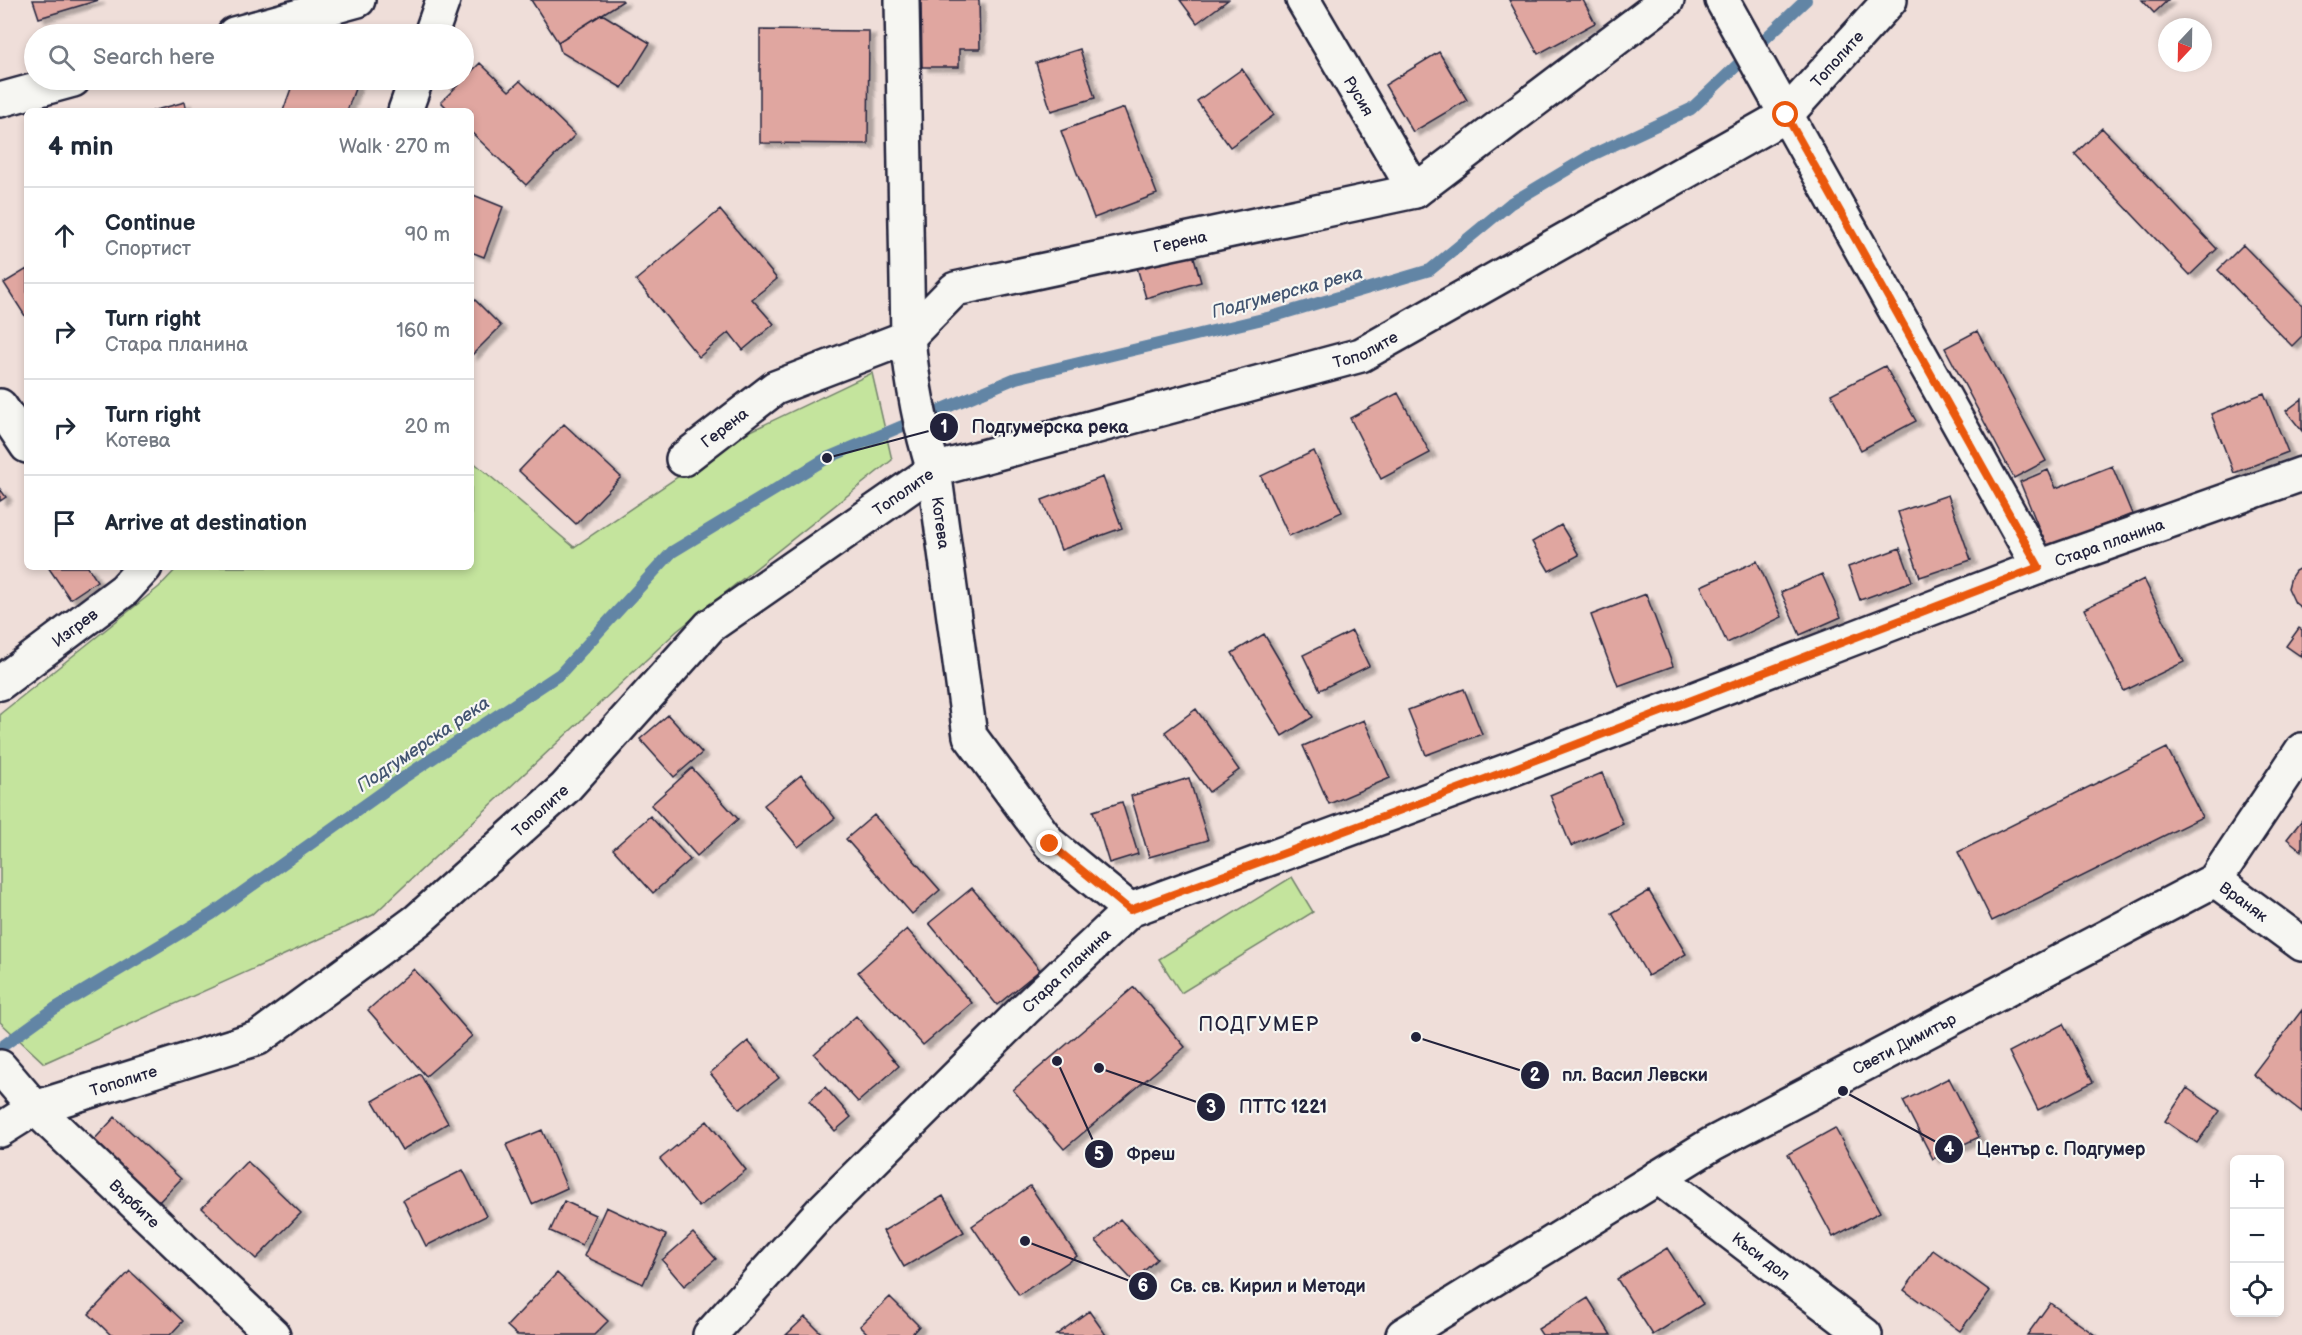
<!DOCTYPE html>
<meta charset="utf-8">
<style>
:root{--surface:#fff;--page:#f6f6f7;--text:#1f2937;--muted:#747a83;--line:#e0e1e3}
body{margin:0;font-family:"Balsamiq Sans",sans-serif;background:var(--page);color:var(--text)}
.controls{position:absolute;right:18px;bottom:18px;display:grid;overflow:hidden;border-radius:9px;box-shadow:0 3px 9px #0003}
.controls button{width:54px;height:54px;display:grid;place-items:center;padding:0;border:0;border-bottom:2px solid var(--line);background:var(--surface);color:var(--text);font:30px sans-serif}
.compass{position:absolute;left:2158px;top:18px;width:54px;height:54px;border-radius:50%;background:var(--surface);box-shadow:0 3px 9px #0003;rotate:202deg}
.stop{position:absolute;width:18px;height:18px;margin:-14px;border:4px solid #ea580c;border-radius:50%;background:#fff}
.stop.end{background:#ea580c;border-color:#fff;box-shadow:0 2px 6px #0008}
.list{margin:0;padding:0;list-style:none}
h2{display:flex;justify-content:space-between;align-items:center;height:78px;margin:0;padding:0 24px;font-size:26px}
h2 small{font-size:20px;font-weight:400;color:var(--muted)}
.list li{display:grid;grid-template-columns:39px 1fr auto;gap:18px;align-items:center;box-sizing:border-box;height:96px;padding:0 24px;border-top:2px solid var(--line)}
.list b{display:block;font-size:22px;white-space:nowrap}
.list p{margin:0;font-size:20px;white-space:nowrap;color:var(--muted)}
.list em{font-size:20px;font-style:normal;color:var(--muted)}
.icon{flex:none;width:33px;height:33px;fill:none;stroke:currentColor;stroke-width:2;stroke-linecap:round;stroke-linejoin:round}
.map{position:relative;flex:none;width:2302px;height:1335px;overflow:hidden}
.search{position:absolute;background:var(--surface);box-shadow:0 3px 9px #0003;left:24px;top:24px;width:450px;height:66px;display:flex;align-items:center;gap:15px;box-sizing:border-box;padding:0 21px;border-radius:33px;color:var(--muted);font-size:22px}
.panel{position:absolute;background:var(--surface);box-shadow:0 3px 9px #0003;left:24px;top:108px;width:450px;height:462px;border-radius:9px}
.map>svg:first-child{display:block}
.green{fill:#c4e49d;stroke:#73836c;stroke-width:1.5}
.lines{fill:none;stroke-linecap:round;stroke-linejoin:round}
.stream{stroke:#6285a5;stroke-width:12}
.building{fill:#e0a6a0;stroke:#22223b;stroke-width:1.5;filter:url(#shadow)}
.minor-casing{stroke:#22223b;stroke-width:38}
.minor{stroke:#f6f6f2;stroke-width:33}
.route{stroke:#ea580c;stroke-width:8}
.labels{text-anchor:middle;stroke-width:4.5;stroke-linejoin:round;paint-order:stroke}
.street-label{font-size:16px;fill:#22223b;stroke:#f6f6f2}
.water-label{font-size:18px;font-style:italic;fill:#425470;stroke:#f6f6f2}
.quarter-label{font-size:20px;letter-spacing:1.5px;fill:#22223b;stroke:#f6f6f2}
.leader{fill:none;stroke:#22223b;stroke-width:2}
.callout-dot{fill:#22223b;stroke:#f6f6f2;stroke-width:2}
.mark-label{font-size:18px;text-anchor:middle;font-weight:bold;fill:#fff}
.callout-label{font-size:18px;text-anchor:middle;font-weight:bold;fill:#22223b;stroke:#f6f6f2;stroke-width:4.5;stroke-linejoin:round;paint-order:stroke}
</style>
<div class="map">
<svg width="2302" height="1335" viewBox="0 0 2302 1335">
<defs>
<filter id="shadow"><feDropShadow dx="6" dy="4" stdDeviation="1.5" flood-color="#0004"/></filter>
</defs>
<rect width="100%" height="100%" fill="#efded9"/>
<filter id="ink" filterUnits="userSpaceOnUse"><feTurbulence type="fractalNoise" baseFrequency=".0167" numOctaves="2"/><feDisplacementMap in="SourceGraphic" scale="12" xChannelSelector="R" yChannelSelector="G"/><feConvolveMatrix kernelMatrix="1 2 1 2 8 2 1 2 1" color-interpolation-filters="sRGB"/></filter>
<g filter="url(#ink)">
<path class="green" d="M872,373L892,460L677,631L373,915L44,1063L0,1022V714L159,587L178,567H471V460L574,547L734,439Z
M1292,877L1313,912L1181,993L1159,959Z"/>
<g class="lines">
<path class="stream" d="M0,1048L54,1009L212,914L400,780L560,674L672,552L827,458L1016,378L1271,317L1430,270L1511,203L1590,156L1691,109L1806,0"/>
</g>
<path class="building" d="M33,0H99L39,18Z
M531,0H622L623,1L558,42Z
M921,0H979L980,49H959V67H922Z
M1180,0H1228L1197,23Z
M1509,0H1583L1595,23L1538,54Z
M2142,0H2168L2154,13Z
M602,14L650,43L622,88L561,52L558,42Z
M760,30L869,31L868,144L760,143Z
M1080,49L1095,98L1051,111L1036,63Z
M1439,52L1467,100L1413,132L1385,85Z
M480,63L509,91L520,81L575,135L526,185L471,132V111H450L441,102Z
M1242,69L1274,115L1230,147L1197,101Z
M294,80H348L357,83L347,111H283Z
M185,102L187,111H152Z
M1124,108L1157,194L1094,218L1061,131Z
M2102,128L2217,249L2190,275L2075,154Z
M471,194L503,207L484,257L471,252Z
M720,210L777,279L752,299L774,324L743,350L729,332L699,357L636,280Z
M2243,245L2302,305V336L2292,346L2218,270Z
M1191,247L1201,282L1146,298L1136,264Z
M27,269V319L4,283Z
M471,296L501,326L471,356Z
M1977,331L2046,461L2014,478L1945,348Z
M1885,366L1916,421L1861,450L1831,394Z
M1398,393L1430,453L1381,479L1350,418Z
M2264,393L2288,452L2234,473L2211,414Z
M2302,399V431L2286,411Z
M564,424L621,477L576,524L519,471Z
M1314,451L1342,512L1289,536L1261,476Z
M2112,466L2132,514L2047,548L2020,482L2048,470L2056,488Z
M1103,477L1122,528L1061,550L1042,500Z
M0,489L6,497L0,501Z
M1948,495L1971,560L1920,577L1898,512Z
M1561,525L1579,555L1549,571L1532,542Z
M1900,548L1912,581L1860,600L1848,567Z
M1757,561L1782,617L1727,643L1701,586Z
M48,567H88L97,581L70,599Z
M2302,567V608L2295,603L2288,588L2291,577L2295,571Z
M1822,574L1841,617L1800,635L1781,592Z
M2144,579L2184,662L2124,691L2084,609Z
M1646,594L1673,666L1618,686L1591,615Z
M2299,628L2302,630V657L2286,646Z
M1352,631L1369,666L1320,690L1303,655Z
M1264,634L1313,717L1282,736L1232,653Z
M1464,689L1482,734L1426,755L1408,710Z
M1196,709L1239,770L1209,792L1165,732Z
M668,715L702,753L674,777L640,739Z
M1364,720L1390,778L1329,804L1303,746Z
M2167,748L2202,817L1992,921L1958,852Z
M692,768L738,819L697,856L651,805Z
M1602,773L1623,824L1571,846L1550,795Z
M801,775L835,818L798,847L764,805Z
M1189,778L1208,840L1149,857L1131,796Z
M1122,802L1138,854L1109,863L1093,811Z
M874,815L940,890L912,914L846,839Z
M650,816L690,860L653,893L613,849Z
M2302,820V851L2287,839Z
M972,888L1040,970L997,1005L929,923Z
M1649,891L1686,954L1648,976L1612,913Z
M907,929L972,1003L923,1045L858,972Z
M414,969L472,1036L426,1076L368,1010Z
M1134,987L1185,1047L1064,1149L1013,1090Z
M2302,1010V1112L2253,1074Z
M856,1016L899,1066L858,1102L814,1054Z
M2063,1024L2093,1082L2038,1110L2009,1052Z
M748,1041L779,1078L740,1109L710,1073Z
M420,1074L448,1123L402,1150L373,1101Z
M1949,1078L1979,1137L1933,1159L1903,1101Z
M825,1087L851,1117L835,1131L809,1101Z
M2187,1088L2220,1111L2197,1143L2165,1121Z
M115,1117L181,1179L156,1205L91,1143Z
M707,1121L746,1170L699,1207L660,1159Z
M1835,1128L1880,1212L1833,1237L1788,1154Z
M542,1130L567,1188L532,1204L506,1145Z
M247,1161L301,1213L256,1259L202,1208Z
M463,1170L486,1216L426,1246L403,1200Z
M1030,1186L1077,1256L1019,1295L972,1226Z
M943,1196L964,1232L904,1267L883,1231Z
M564,1201L595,1215L582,1245L550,1231Z
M606,1207L666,1235L643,1284L584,1256Z
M1120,1219L1157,1259L1133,1281L1096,1241Z
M693,1233L716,1259L684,1286L662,1260Z
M1667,1248L1703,1304L1653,1335L1617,1279Z
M1933,1250L1990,1291L1960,1331L1904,1290Z
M130,1271L183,1321L170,1335H111L89,1314Z
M557,1273L608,1321L594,1335H517L507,1326Z
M890,1297L919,1326L911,1335H869L860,1326Z
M1588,1298L1611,1335H1542L1538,1329Z
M2050,1303L2095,1335H2027Z
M1089,1311L1106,1335H1056Z
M805,1317L823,1335H786Z"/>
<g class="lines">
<defs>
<g id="minor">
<path id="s1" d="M902,0L908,337C912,383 920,427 934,470L970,736L1050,844L1130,910"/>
<path id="s2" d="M1303,0L1415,191"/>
<path d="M1722,0L2039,567"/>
<path d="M234,34L358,0"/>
<path d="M431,34L443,0"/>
<path d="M0,100L73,80"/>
<path d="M405,111L416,80"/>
<path d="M0,406L27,446"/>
<path id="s3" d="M683,459L775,388L908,337L955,289L1415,191L1667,0"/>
<path id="s4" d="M0,683L124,590L145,567"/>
<path id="s5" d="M2215,880L2302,944"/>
<path id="s6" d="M0,1067L35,1108L273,1335"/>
<path id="s7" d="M0,1130L35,1108L258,1038L418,920L565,788L710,626L934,470L1361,355L1786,115L1890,0"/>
<path id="s8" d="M1658,1177L1865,1335"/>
<path id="s9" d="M710,1335L821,1212L1024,1010L1130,910L1512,769L2039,567L2302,474"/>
<path id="s10" d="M1403,1335L1712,1144L2215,880L2302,750"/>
</g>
</defs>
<use href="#minor" class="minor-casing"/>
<use href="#minor" class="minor"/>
</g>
</g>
<g class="lines" filter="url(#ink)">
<path class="route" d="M1050,844L1130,910L1512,769L2039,567L1786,115"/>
</g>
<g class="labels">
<g class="street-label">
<text dy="6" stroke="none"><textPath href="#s7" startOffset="2168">Тополите</textPath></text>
<text dy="6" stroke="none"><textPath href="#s2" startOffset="111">Русия</textPath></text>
<text dy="6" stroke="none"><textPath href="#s3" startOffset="556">Герена</textPath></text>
<text dy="6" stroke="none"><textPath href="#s7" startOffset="1610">Тополите</textPath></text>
<text dy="6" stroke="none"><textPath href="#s3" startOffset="52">Герена</textPath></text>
<text dy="6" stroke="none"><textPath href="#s7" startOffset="1124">Тополите</textPath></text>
<text dy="6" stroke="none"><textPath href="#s1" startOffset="526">Котева</textPath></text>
<text dy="6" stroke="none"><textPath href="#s9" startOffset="1644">Стара планина</textPath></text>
<text dy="6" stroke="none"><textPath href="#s4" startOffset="93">Изгрев</textPath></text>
<text dy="6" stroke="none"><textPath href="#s7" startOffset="638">Тополите</textPath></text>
<text dy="6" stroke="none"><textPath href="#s5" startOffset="36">Враняк</textPath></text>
<text dy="6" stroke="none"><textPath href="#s9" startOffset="510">Стара планина</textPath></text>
<text dy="6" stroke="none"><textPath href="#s10" startOffset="580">Свети Димитър</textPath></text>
<text dy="6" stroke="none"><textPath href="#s7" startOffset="134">Тополите</textPath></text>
<text dy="6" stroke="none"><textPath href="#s6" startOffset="192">Върбите</textPath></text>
<text dy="6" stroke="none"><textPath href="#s8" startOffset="130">Къси дол</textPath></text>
</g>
<g class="water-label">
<text transform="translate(1287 292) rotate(-15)" y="6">Подгумерска река</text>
<text transform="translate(423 744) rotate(-34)" y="6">Подгумерска река</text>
</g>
<g class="quarter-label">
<text x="1259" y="1031">ПОДГУМЕР</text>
</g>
</g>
<path class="leader" d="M827 458L944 427M1416 1037L1535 1075M1099 1068L1211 1107M1843 1091L1949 1149M1057 1061L1099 1154M1025 1241L1143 1286"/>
<g class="callout-dot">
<circle cx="827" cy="458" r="6"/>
<circle cx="1416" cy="1037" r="6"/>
<circle cx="1099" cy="1068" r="6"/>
<circle cx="1843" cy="1091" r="6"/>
<circle cx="1057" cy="1061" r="6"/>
<circle cx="1025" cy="1241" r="6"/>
<circle cx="944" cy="427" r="15"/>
<circle cx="1535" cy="1075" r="15"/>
<circle cx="1211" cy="1107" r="15"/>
<circle cx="1949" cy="1149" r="15"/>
<circle cx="1099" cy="1154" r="15"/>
<circle cx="1143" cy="1286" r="15"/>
</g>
<g class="mark-label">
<text x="944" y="433">1</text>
<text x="1535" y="1081">2</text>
<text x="1211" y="1113">3</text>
<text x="1949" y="1155">4</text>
<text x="1099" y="1160">5</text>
<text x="1143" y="1292">6</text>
</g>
<g class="callout-label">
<text x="1050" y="433">Подгумерска река</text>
<text x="1635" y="1081">пл. Васил Левски</text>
<text x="1283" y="1113">ПТТС 1221</text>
<text x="2061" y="1155">Център с. Подгумер</text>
<text x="1151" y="1160">Фреш</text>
<text x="1268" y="1292">Св. св. Кирил и Методи</text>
</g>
</svg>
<div class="controls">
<button>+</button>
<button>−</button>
<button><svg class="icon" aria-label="locate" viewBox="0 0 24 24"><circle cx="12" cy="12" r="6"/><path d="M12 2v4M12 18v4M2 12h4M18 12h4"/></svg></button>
</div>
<svg class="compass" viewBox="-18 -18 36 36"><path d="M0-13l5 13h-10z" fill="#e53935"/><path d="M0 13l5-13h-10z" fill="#747a83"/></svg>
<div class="stop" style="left:1786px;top:115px"></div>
<div class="stop end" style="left:1050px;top:844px"></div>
<div class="search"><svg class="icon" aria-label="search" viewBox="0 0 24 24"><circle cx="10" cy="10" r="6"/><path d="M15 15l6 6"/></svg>Search here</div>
<section class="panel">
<h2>4 min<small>Walk · 270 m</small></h2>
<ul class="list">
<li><svg class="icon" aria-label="ahead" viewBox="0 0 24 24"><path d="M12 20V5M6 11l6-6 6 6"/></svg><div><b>Continue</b><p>Спортист</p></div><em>90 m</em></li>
<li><svg class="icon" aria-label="right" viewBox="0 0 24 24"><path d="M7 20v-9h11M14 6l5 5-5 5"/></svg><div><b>Turn right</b><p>Стара планина</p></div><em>160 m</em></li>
<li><svg class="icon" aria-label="right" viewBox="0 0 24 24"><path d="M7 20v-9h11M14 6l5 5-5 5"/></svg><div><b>Turn right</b><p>Котева</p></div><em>20 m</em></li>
<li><svg class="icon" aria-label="arrive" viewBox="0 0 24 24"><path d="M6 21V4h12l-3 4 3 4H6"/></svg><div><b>Arrive at destination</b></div></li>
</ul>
</section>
</div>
